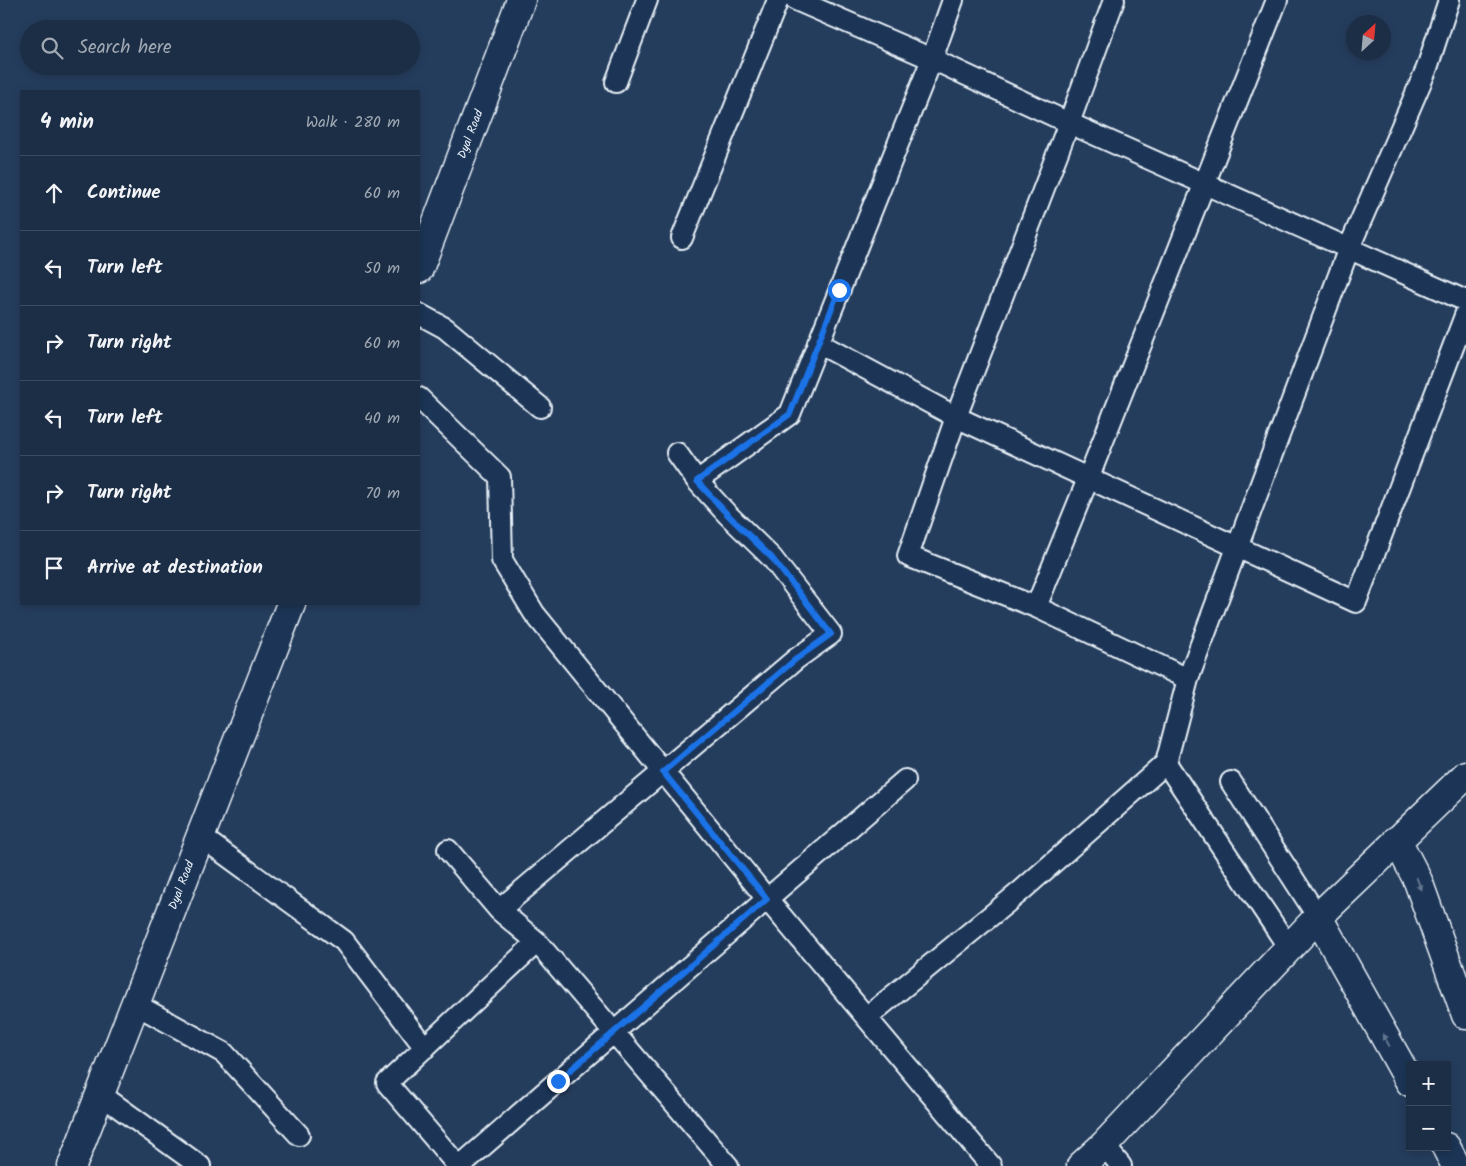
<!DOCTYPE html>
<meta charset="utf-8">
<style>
:root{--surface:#1c2e46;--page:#25364d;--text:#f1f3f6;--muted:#a0a8b3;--line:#3a4a5f}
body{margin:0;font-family:Kalam,sans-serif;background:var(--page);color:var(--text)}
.controls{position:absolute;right:15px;bottom:15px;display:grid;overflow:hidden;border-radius:0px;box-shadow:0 2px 8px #0003}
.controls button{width:45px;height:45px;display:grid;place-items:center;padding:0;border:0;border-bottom:1px solid var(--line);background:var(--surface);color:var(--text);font:25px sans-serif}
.compass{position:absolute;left:1346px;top:15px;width:45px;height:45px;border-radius:50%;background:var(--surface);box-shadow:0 2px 8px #0003;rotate:26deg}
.stop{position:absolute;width:15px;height:15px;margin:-11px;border:4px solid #1a73e8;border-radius:50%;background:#fff}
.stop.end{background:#1a73e8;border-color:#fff;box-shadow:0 1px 5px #0008}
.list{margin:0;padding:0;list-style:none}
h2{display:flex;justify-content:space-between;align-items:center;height:65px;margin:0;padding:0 20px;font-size:21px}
h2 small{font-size:16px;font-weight:400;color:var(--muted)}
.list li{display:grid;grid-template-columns:32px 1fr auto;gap:15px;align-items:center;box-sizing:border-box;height:75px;padding:0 20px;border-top:1px solid var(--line)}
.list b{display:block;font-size:19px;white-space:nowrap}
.list em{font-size:16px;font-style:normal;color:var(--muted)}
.icon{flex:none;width:28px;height:28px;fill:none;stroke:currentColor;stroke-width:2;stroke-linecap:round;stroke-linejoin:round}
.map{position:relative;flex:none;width:1466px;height:1166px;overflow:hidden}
.search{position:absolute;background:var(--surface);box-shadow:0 2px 8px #0003;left:20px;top:20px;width:400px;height:55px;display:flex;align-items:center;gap:12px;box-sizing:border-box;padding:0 18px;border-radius:28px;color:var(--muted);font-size:19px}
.panel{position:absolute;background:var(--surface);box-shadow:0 2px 8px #0003;left:20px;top:90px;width:400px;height:515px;border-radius:0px}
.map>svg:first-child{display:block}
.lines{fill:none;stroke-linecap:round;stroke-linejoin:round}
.street-casing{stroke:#e8f1f8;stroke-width:24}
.secondary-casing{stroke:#e8f1f8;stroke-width:31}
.street{stroke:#1d3557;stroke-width:20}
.secondary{stroke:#1d3557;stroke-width:28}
.oneway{fill:#64778f}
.route{stroke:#1a73e8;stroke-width:6}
.labels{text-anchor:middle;stroke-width:5;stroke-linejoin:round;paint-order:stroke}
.street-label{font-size:12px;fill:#e8f1f8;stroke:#1d3557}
</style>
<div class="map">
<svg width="1466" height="1166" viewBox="0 0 1466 1166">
<rect width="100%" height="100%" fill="#253d5d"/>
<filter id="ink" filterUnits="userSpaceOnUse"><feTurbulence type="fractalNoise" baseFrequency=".02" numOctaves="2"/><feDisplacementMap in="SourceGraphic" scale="10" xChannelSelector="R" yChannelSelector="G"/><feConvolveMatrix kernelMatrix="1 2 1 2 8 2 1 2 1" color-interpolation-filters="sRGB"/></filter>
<g filter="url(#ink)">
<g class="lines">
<defs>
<path id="street" d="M796,0L932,59L1069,123L1466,301
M1114,0L1069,123L956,417L908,556L1036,607L1188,679
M616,82L647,0
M682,238L778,0
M419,314L445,328L540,407
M818,343L956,417L1356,602L1466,313
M419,398L500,477L502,560L534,613L767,899L905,780
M697,481L790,414L932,59L953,0
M1036,607L1088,479L1277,0
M1231,782L1318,917
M200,836L344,941L425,1048
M448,850L499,910L537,942L728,1166
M499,910L796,659L831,634L772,558L727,514L697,481L677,453
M1289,948L1166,763L1188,679L1349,248L1427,68L1449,0
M135,1004L224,1053L299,1135
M867,1017L1021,891L1166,763
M100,1094L200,1166
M1104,1145L1121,1166
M458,1166L387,1083L537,942
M460,1166L767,899L991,1166"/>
<path id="secondary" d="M419,269L521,0
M1397,840L1418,881L1466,1015
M1318,917L1410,1082
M1446,1147L1456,1166
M72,1166L291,604
M1081,1166L1104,1145L1318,917L1466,775"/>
</defs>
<use href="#street" class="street-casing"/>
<use href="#secondary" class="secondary-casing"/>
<use href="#street" class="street"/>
<use href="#secondary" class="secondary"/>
</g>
<defs><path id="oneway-solid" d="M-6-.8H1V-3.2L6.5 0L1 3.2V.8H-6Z" transform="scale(1.25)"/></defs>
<g class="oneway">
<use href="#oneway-solid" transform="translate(1419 884) rotate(69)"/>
<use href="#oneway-solid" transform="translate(1386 1040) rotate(-119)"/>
</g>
</g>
<g class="lines" filter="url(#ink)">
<path class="route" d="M558,1081L767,899L663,772L796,659L831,634L772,558L727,514L697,481L790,414L839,290"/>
</g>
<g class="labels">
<g class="street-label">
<text transform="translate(470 134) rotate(-69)" y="4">Dyal Road</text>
<text transform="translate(181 885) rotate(-69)" y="4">Dyal Road</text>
</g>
</g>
</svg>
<div class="controls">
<button>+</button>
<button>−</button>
</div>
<svg class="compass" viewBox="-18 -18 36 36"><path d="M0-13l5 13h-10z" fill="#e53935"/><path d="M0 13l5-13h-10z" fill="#a0a8b3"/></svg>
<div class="stop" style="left:839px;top:290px"></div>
<div class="stop end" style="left:558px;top:1081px"></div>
<div class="search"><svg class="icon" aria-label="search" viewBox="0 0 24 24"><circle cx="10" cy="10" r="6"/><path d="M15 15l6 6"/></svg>Search here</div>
<section class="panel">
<h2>4 min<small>Walk · 280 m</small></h2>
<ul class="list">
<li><svg class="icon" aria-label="ahead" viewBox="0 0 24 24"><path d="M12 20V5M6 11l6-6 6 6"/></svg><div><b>Continue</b></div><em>60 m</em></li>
<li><svg class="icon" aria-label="left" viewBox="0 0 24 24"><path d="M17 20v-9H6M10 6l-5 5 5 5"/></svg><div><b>Turn left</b></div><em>50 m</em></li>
<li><svg class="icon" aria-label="right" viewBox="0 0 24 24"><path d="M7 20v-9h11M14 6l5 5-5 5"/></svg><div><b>Turn right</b></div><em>60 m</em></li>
<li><svg class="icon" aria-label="left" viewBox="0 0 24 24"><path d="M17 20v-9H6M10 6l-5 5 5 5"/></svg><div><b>Turn left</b></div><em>40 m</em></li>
<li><svg class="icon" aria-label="right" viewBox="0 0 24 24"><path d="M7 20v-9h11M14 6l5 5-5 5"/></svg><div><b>Turn right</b></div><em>70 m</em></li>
<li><svg class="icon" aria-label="arrive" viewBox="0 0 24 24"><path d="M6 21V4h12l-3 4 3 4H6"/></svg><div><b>Arrive at destination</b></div></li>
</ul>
</section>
</div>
